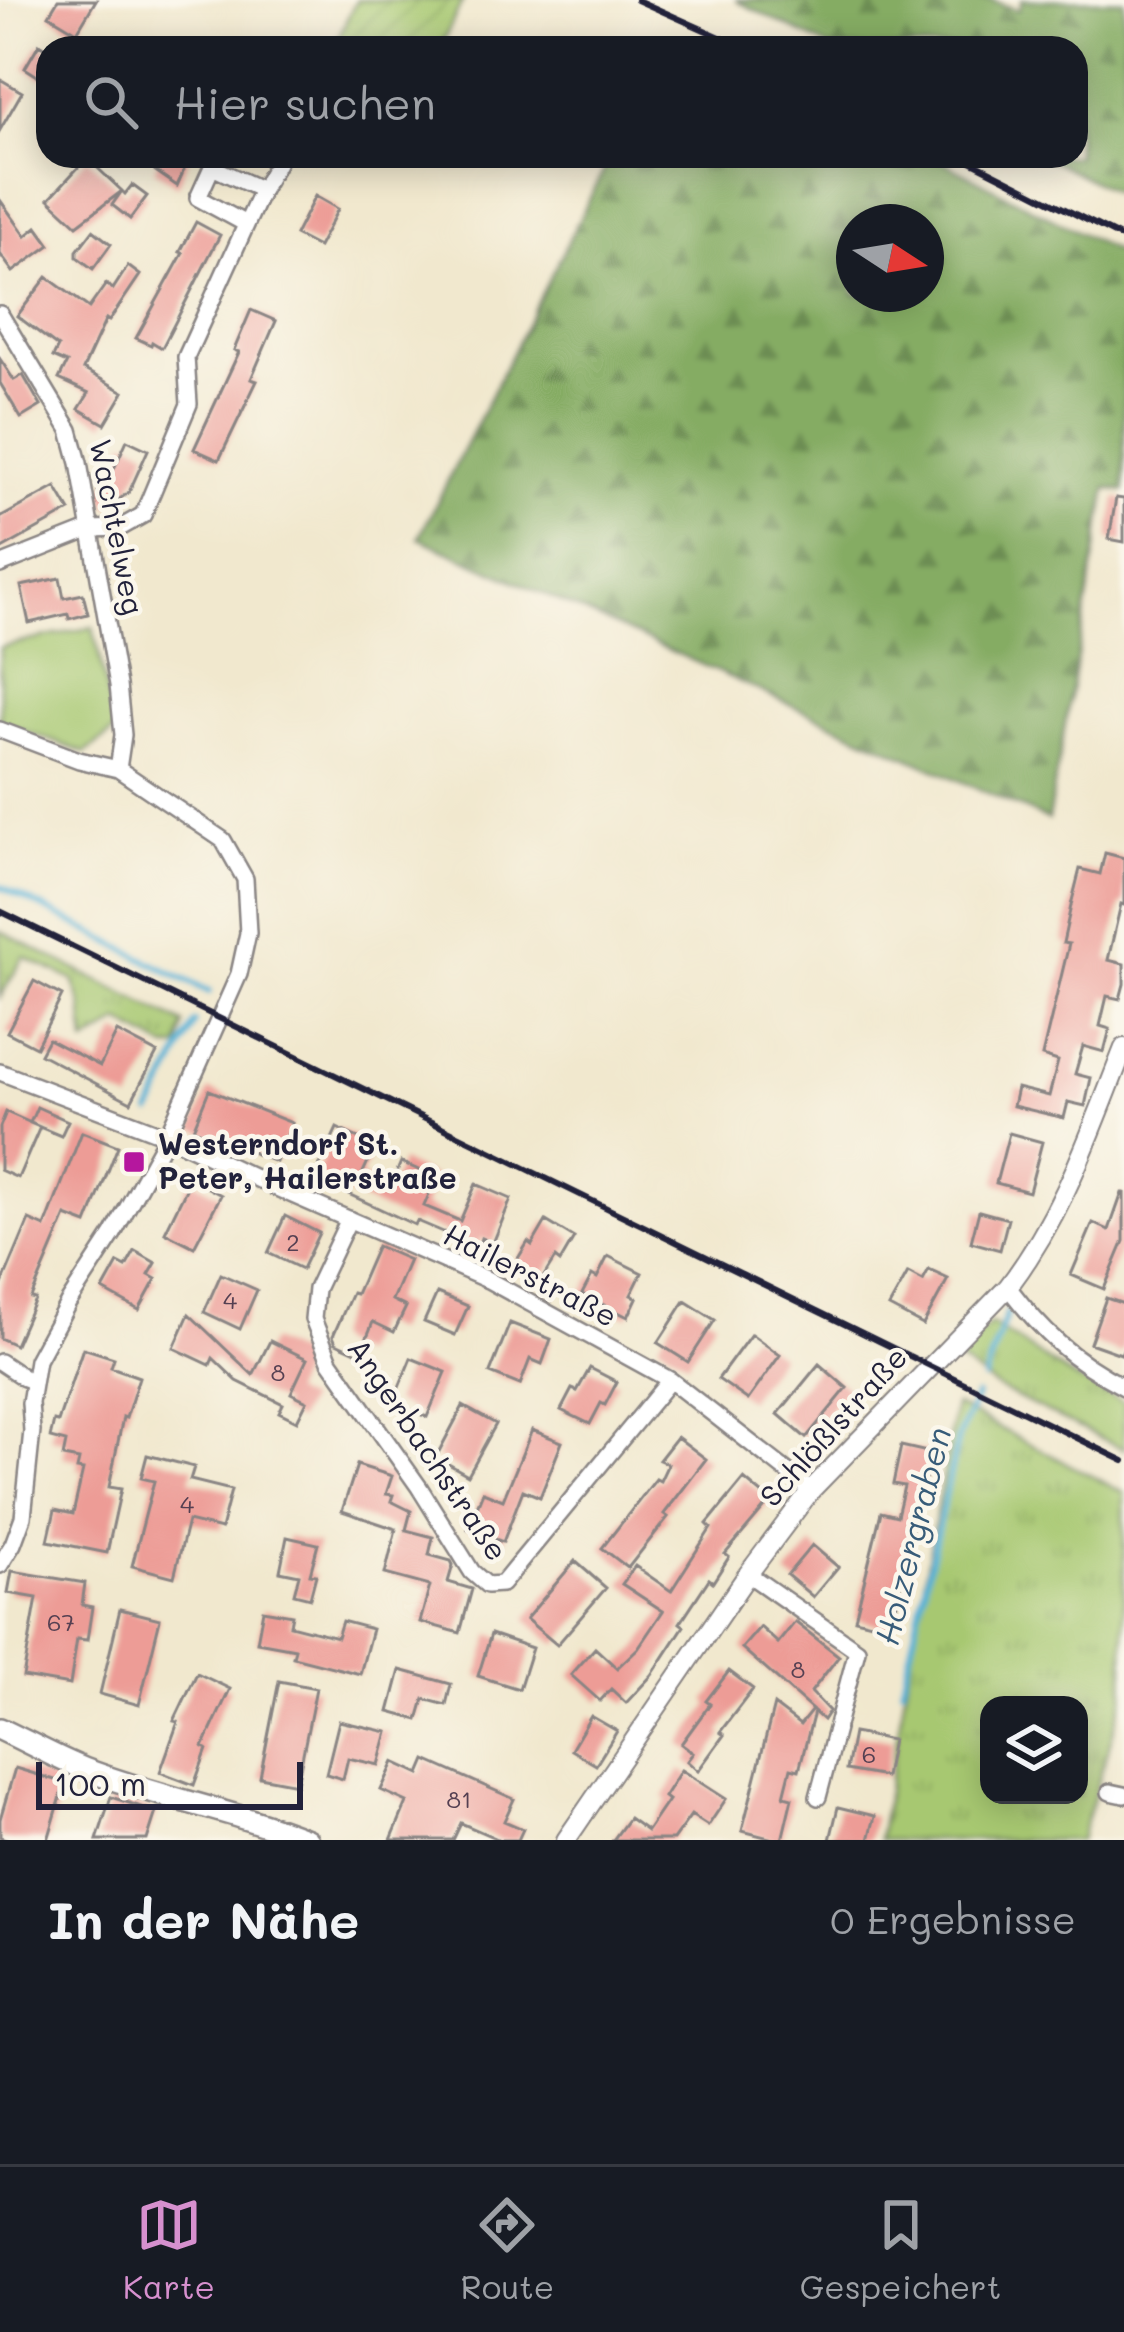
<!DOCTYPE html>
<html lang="de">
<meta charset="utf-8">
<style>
:root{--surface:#171b24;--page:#242831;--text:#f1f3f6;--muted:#9ea1a6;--line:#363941;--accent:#d690ce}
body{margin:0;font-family:Mali,sans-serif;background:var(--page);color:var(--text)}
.controls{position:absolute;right:36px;bottom:36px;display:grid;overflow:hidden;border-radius:24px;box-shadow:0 6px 30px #0003}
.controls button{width:108px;height:108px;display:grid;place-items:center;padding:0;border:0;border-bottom:3px solid var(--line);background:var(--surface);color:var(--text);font:60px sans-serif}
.compass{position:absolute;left:836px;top:204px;width:108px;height:108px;border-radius:50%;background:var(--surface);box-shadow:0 6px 30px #0003;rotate:102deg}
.scale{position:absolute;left:36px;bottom:30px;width:267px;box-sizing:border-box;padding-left:12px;border:6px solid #22223b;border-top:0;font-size:33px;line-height:42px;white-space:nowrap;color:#22223b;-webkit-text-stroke:9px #fbf7ec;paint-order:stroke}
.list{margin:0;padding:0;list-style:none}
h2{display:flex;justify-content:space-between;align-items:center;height:156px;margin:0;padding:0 48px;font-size:51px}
h2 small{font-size:39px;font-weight:400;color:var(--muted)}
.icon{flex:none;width:66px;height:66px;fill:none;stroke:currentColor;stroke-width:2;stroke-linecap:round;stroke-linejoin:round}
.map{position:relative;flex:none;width:1124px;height:1840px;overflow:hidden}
.search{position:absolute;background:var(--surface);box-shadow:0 6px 30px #0003;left:36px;right:36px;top:36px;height:132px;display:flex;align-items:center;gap:30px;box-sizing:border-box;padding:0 42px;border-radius:36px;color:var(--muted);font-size:45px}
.sheet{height:324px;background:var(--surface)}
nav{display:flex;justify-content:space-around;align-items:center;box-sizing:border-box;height:168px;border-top:3px solid var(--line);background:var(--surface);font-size:33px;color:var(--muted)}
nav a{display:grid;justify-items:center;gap:6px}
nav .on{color:var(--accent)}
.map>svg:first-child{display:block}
.grass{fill:url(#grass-tufts);stroke:#647556;stroke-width:3;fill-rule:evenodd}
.forest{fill:url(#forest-firs);stroke:#54674f;stroke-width:3;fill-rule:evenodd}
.park{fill:#a7c871;stroke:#647556;stroke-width:3}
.garden{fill:url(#garden-furrows);stroke:#647556;stroke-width:3}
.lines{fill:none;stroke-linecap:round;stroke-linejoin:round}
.stream{stroke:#59b2d6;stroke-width:6}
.building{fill:#ed9c96}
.minor-casing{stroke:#8a8584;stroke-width:20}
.tertiary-casing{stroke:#8a8584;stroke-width:22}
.secondary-casing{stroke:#8a8584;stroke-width:26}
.minor{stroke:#fff;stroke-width:15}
.tertiary{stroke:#fff;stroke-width:18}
.secondary{stroke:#fff;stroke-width:21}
.rail{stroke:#22223b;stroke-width:6}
.poi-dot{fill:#b5179e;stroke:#fbf7ec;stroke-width:4.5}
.labels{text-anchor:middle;stroke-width:9;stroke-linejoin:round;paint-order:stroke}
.number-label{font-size:24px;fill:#554052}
.street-label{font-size:30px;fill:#22223b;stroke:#fbf7ec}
.poi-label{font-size:30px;font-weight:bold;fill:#22223b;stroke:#fbf7ec;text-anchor:start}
.water-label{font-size:33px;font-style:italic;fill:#385c79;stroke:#fbf7ec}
</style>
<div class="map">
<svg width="1124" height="1840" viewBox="0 0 1124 1840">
<defs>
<pattern id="grass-tufts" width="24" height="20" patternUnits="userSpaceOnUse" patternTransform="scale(3)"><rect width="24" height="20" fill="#a7c871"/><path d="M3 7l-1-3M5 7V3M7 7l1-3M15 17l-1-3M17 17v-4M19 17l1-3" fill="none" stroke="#8fac63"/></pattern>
<pattern id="forest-firs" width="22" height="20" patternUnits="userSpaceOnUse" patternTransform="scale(3)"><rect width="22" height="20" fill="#85ac63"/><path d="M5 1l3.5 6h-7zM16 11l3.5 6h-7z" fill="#6c8c53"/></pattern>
<pattern id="garden-furrows" width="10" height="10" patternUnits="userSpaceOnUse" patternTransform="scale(3)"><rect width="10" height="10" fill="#a7c871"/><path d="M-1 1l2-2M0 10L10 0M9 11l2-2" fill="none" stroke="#8fac63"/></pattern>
</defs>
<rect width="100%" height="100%" fill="#fbf7ec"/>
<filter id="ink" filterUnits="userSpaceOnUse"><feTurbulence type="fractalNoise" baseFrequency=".00833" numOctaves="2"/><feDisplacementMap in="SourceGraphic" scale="24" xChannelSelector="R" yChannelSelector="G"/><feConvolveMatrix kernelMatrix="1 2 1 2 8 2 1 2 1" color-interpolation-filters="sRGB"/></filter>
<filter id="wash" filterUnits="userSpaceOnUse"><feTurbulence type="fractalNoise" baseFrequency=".004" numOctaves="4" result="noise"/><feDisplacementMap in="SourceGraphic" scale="48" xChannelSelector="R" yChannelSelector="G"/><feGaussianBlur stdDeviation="2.7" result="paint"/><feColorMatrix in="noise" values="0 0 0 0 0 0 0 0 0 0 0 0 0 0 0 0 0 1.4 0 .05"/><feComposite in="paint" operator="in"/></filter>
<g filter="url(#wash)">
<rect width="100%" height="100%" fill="#f1e8ce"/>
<path class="grass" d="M0,931L184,1024L179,1048H166L120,1022L86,1044L82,1005L73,980L24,957L0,997Z
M991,1324L1072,1377L1124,1403V1449L999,1389L955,1358Z
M955,1405L1124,1493V1697L1080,1840H879ZM1079,1705V1795H989V1705Z"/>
<path class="forest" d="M735,0H990L1019,10L1022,0H1124V197L1043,156H1076V48H830Z
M611,156H932L1124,256V491L1107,488L1048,820L419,538ZM926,222V294H854V222Z"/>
<path class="park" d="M93,627L115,731L85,753L0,722V647Z"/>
<path class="garden" d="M356,0H463L440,48H333Z"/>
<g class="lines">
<path class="stream" d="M0,886L209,992
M151,1113L195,1023
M984,1379L1007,1313
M902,1688L958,1438L976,1396"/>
</g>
<g id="blocks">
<path class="building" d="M58,0H96L77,32L49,15Z
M39,44L48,50V69L42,79L25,68Z
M0,79L22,92L0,130Z
M160,156H190L177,186L154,170Z
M87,158L122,191L77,225L49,199Z
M132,185L147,196L130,219L112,205L122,191L125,194Z
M315,196L338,209L318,247L295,235Z
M0,200L26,236L37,227L50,245L13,272L0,254Z
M196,222L220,235L162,348L152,342L151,345L136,338L183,253L180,252Z
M93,230L111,244L93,269L77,257V251Z
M128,266L140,275L109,321L106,319L83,369L124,392L105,424L79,409L89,393L59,379L67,363L53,357L58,347L17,316L47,277L89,308L106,284L113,289Z
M251,310L276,321L251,379L257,381L219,460L194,449L239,352L234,350Z
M0,359L14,380L23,375L41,406L21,418L0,383Z
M127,440L148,450L129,492L109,507L98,492L108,482Z
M56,487L70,511L0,550V518Z
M1116,498L1124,499V542L1109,539Z
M60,578L64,598L83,594L88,614L69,619L68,614L29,623L21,586Z
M1105,853L1124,858V905L1121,904L1108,960L1124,964V984L1120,999L1107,996L1100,1026L1110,1029L1104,1052L1083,1046L1075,1074L1091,1078L1085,1106L1068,1102L1064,1118L1013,1106L1017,1088L1049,1096L1058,1061L1042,1056L1069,944L1063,943L1072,901L1080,869L1100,874Z
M34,981L62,996L36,1047L7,1032Z
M117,1032L157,1053L131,1102L40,1054L48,1039L100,1066Z
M209,1090L292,1123L276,1162L193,1129Z
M37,1107L68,1121L61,1136L30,1123Z
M6,1112L40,1127L18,1178L0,1170V1127Z
M337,1128L375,1146L361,1177L389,1190L401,1162L436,1178L424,1206L460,1221L476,1184L511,1199L493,1243L481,1238L478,1247L417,1221L415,1225L314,1178Z
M82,1132L118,1146L87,1224L66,1216L31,1298L35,1299L15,1345L0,1338V1289L29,1220L45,1227Z
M1009,1133L1042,1142L1029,1192L996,1183Z
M191,1179L221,1195L194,1247L165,1232Z
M1122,1193H1124V1241L1104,1289L1071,1275L1093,1223L1109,1230Z
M979,1211L1008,1219L1000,1250L971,1242Z
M285,1216L319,1233L302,1269L268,1253Z
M546,1221L574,1238L560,1262L555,1258L541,1281L514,1265L528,1242L532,1245Z
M377,1246L409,1260L392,1300L406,1307L394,1332L373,1322L360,1354L336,1343L333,1336L352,1293L356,1294Z
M135,1251L156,1263L149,1275L156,1279L139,1310L103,1290L118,1263L126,1267Z
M608,1256L642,1273L631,1295L637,1298L628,1317L582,1294L592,1275L597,1278Z
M929,1270L948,1279L923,1325L889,1307L908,1273L923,1281Z
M221,1274L257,1290L240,1329L204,1312Z
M437,1293L468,1306L455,1335L424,1322Z
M1106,1298L1124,1304V1347L1121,1354L1090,1343Z
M685,1301L715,1320L688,1362L658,1343Z
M189,1314L253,1375L270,1341L307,1359L291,1393L307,1401L297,1421L279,1412L283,1404L237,1381L213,1358L210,1365L174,1348Z
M510,1323L551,1339L542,1364L530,1359L520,1385L490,1373Z
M751,1334L780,1355L748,1400L718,1379Z
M83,1348L114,1358L111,1367L139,1377L126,1418L123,1417L109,1487L121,1489L107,1553L48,1541L55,1510L73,1514L83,1470L77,1469L79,1460L63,1457L66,1442L50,1438L54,1421L58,1422Z
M411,1358L446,1372L427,1417L393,1402Z
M819,1364L847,1388L806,1438L778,1414Z
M590,1368L617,1382L605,1405L601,1403L590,1424L561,1410L572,1389L577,1391Z
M463,1406L496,1424L468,1475L436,1457Z
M532,1430L562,1442L540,1497L523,1490L503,1542L468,1529L483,1492L503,1500Z
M677,1437L706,1459L664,1514L668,1517L628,1568L602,1548L656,1479L660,1481L668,1464L659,1460Z
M901,1446L932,1453L909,1539L892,1628L855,1619L881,1512L897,1516L904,1486L893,1484Z
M147,1455L194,1467L190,1480L231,1490L221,1529L188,1521L174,1577L132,1566L154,1481L141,1478Z
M357,1465L392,1476L386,1494L393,1495L391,1501L411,1511L406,1530L433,1537L429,1555L451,1561L453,1565L448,1582L472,1589L460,1633L420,1622L430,1586L385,1574L396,1529L342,1511Z
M744,1479L770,1501L725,1554L729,1557L713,1582L709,1579L680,1623L684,1626L652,1675L626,1703L611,1689L600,1701L571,1675L595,1648L617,1668L638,1648L663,1611L622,1584L635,1566L671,1591L711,1528L707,1524Z
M287,1537L318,1544L310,1574L316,1575L310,1598L294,1594L299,1575L280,1571Z
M812,1545L838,1567L813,1597L787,1575Z
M575,1561L606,1588L557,1645L526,1619Z
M12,1571L85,1583L82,1605L92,1607L87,1640L77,1639L70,1685L23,1677L37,1598L8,1593Z
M120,1609L160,1619L139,1705L100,1694Z
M263,1610L292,1615L290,1625L337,1637L342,1621L372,1629L360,1674L293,1657L295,1649L257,1642Z
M795,1622L839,1656L811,1692L829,1711L823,1720L814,1712L799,1770L791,1768L784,1796L792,1798L782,1840H777L742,1831L774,1705L800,1725L812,1710L742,1648L760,1627L778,1643Z
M491,1634L532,1648L519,1689L478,1676Z
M400,1670L451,1684L446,1705L424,1699L418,1720L389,1712Z
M729,1671L753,1689L720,1732L724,1735L698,1771L687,1761L693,1753L681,1744L710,1704L706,1701Z
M197,1673L230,1689L203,1747L207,1749L194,1785L160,1772L178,1722L174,1721Z
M279,1681L316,1688L297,1784L260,1777Z
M591,1716L617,1731L596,1765L571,1750Z
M339,1721L388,1732L379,1765L348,1758L343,1779L326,1774Z
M853,1733L892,1740L885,1777L846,1770Z
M426,1760L514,1799L504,1821L523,1829L518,1840H500L461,1823L453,1840H391L407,1802L381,1790L394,1762L420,1774Z
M15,1768L65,1783L48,1840H9L0,1837V1819Z
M681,1770L726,1799L708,1826L691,1815L673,1840H613L629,1818L647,1831L668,1800L664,1797Z
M111,1797L156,1812L147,1840H97Z
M838,1807L875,1816L869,1840H830Z"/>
</g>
</g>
<g filter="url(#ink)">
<use href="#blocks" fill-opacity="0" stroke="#8a8584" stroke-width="3"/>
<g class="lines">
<defs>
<path id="minor" d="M246,224L198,198L212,167L262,190
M0,314L70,430L79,463L118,685L123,735L118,769
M0,565L91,529L120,528L143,515L189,404L186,357L262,190L281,156
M0,730L79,760L118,769L223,840L245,879L248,933L239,974L167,1136L113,1234L68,1303L37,1360L30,1403L32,1431L23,1517L13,1544L0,1565
M0,1072L167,1136L270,1185L488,1280L670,1380L811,1490
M349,1219L316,1289L313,1319L330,1361L419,1487L472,1572L487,1585L502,1584L670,1380
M1008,1287C1043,1333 1072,1360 1124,1387
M0,1362L24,1378L32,1381
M748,1574L857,1650L818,1797
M1110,1792L1124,1795"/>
<path id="tertiary" d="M566,1840L748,1574L811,1490L1008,1287C1063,1215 1091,1131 1124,1048"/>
<path id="secondary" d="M0,1729C28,1742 56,1758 84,1769C157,1797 235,1811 307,1840"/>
</defs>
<use href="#minor" class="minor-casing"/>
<use href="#tertiary" class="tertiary-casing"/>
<use href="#secondary" class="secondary-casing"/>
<use href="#minor" class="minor"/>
<use href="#tertiary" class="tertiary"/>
<use href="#secondary" class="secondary"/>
<path class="rail" d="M637,0L745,48
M961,156L1124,239
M0,911L1124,1461"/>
</g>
</g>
<rect class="poi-dot" x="122" y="1150" width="24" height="24" rx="6"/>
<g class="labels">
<g class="number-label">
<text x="293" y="1251">2</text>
<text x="230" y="1309">4</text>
<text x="278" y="1381">8</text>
<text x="187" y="1513">4</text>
<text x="61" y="1631">67</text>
<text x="798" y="1678">8</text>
<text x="869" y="1763">6</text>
<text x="459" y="1808">81</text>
</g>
<g class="street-label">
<text transform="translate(116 527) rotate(79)" y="10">Wachtelweg</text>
<text transform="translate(530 1276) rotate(27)" y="10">Hailerstraße</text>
<text transform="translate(834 1427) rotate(-48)" y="10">Schlößlstraße</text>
<text transform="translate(427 1450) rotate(56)" y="10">Angerbachstraße</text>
</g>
<g class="poi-label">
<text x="158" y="1155">Westerndorf St.<tspan x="158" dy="34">Peter, Hailerstraße</tspan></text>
</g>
<g class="water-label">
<text transform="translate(913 1536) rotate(-76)" y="12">Holzergraben</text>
</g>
</g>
</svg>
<div class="controls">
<button><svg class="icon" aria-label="layers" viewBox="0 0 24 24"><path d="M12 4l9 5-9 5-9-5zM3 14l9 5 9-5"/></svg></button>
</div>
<svg class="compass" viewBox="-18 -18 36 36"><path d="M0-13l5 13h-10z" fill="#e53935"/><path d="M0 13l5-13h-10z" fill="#9ea1a6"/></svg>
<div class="scale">100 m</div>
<div class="search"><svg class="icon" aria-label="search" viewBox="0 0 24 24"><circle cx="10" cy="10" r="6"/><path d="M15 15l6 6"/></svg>Hier suchen</div>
</div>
<section class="sheet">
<h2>In der Nähe<small>0 Ergebnisse</small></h2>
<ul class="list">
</ul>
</section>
<nav>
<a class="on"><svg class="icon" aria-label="map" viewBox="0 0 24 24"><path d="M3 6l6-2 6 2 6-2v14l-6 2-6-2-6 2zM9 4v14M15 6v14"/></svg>Karte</a>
<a><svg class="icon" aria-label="directions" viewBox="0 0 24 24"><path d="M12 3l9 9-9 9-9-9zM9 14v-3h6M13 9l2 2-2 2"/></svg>Route</a>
<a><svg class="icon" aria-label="saved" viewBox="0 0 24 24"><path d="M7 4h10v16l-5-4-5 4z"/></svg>Gespeichert</a>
</nav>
